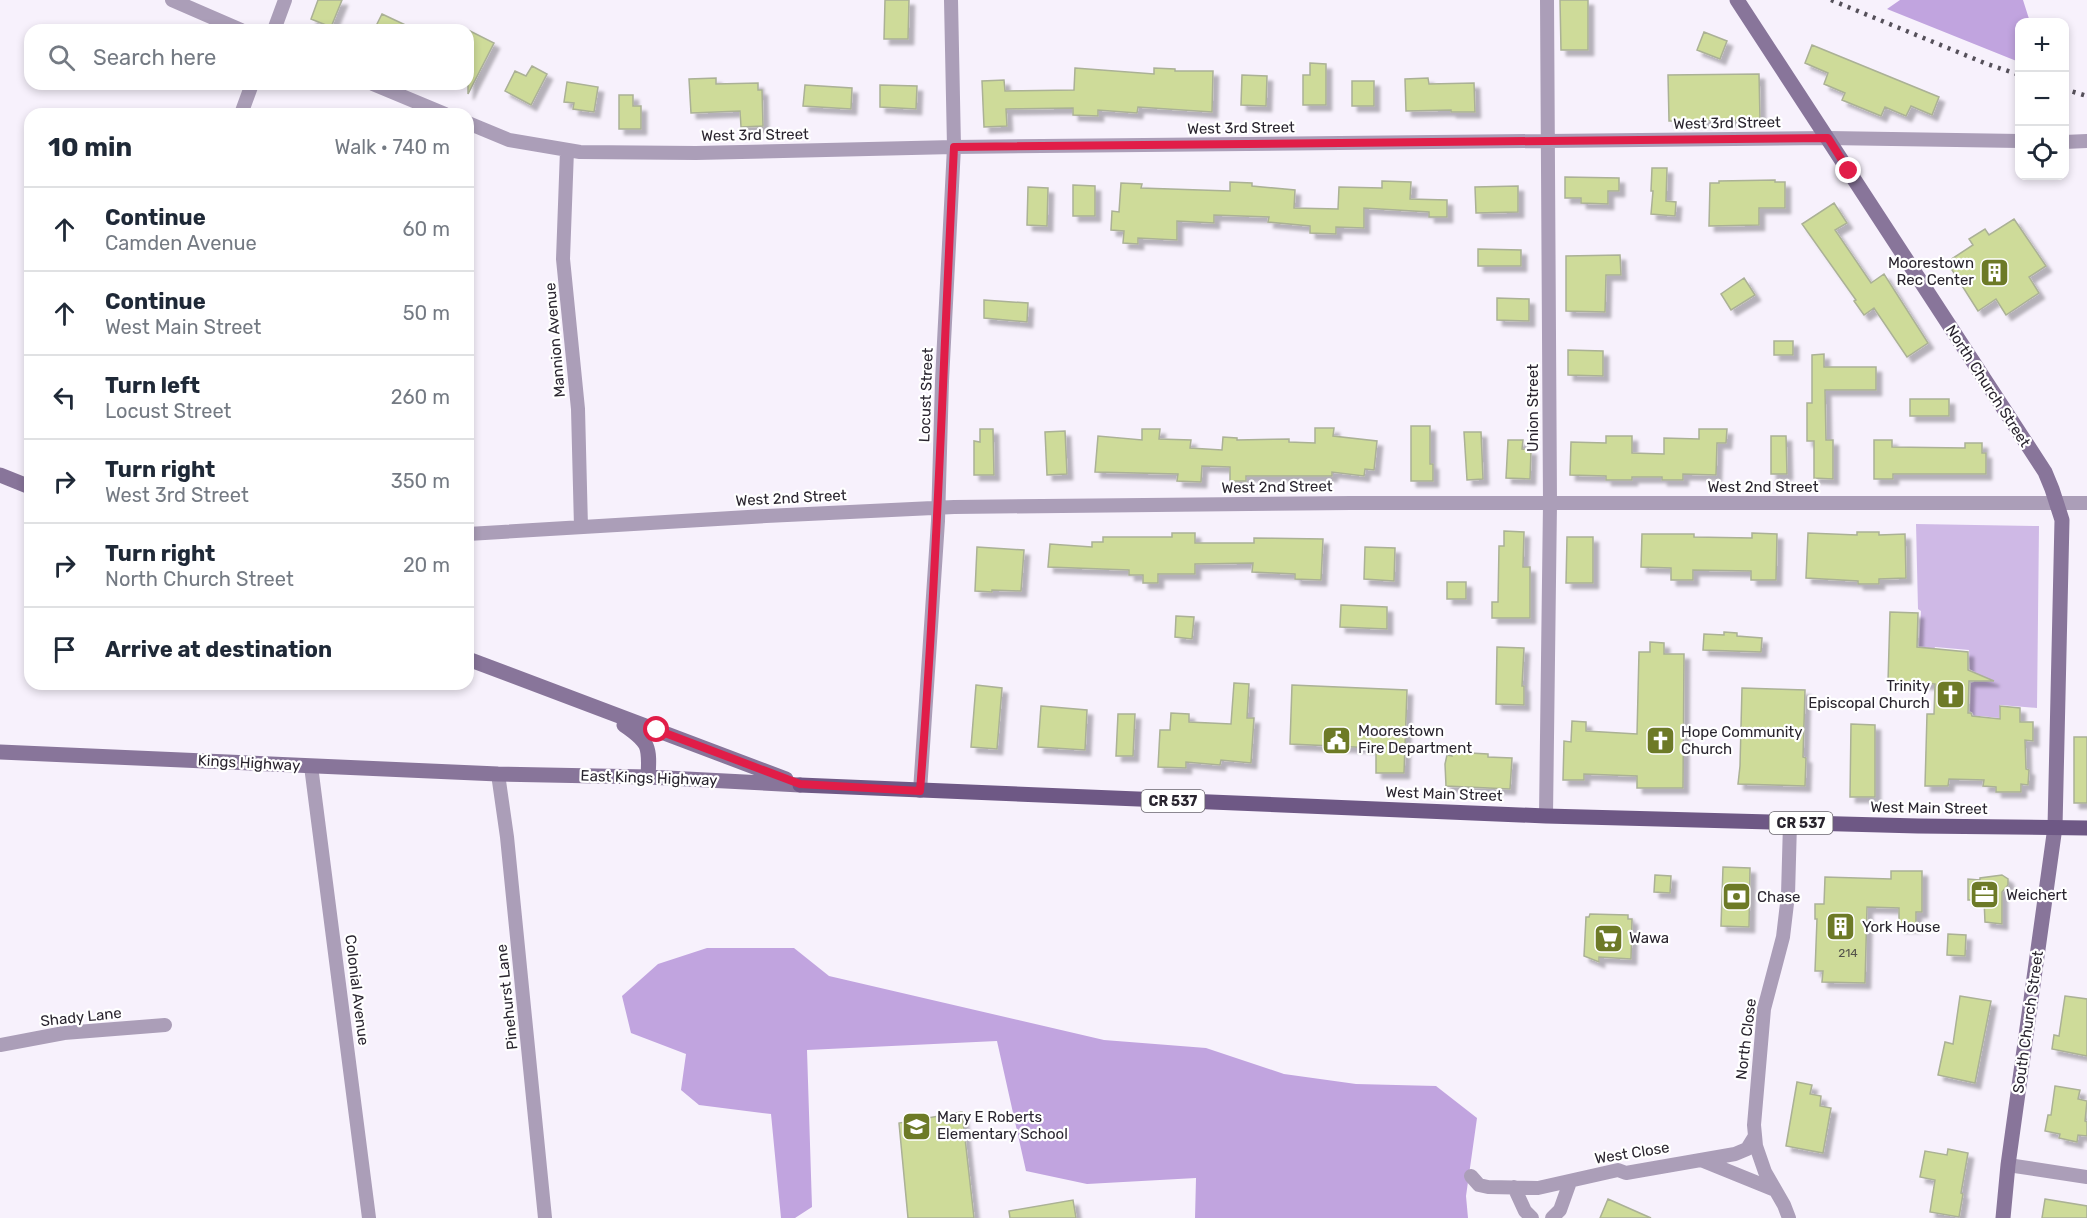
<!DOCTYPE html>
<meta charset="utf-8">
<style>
:root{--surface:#fff;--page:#f2f2f3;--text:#1f2937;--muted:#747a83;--line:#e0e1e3}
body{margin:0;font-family:Rubik,sans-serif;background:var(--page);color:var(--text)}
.controls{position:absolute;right:18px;top:18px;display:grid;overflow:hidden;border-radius:12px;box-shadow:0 3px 9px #0003}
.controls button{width:54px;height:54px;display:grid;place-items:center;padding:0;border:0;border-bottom:2px solid var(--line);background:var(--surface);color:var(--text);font:30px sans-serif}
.stop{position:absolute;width:18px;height:18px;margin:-14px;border:4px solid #e11d48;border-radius:50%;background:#fff}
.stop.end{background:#e11d48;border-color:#fff;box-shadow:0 2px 6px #0008}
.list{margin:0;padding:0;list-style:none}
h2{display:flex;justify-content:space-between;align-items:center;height:78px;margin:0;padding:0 24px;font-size:26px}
h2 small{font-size:20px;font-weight:400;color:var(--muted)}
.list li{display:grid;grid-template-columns:39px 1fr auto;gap:18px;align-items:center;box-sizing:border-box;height:84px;padding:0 24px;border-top:2px solid var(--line)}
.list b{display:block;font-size:22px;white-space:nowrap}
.list p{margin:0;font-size:20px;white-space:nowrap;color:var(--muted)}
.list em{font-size:20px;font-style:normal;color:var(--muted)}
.icon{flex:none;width:33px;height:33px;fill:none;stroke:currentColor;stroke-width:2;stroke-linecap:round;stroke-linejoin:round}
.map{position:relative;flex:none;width:2087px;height:1218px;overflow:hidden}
.search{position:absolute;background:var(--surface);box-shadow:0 3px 9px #0003;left:24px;top:24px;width:450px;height:66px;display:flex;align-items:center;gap:15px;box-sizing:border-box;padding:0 21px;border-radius:18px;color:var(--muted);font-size:22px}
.panel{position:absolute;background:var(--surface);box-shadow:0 3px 9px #0003;left:24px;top:108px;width:450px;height:582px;border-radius:18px}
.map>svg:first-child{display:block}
.green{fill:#cfb9e6}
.forest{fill:#c1a4df}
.building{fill:#cedb99;stroke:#abb196;stroke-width:1.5;filter:url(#shadow)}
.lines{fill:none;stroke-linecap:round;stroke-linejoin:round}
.street{stroke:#ab9eb8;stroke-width:14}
.secondary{stroke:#88759a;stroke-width:15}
.primary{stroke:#6e5885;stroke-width:15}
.rail{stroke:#55505a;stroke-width:4.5;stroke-dasharray:3 6;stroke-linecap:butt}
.route{stroke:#e11d48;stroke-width:8}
.labels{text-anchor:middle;stroke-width:4.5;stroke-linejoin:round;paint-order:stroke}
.number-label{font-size:12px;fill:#53524a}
.shield{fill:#fff;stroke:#6a666d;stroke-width:1.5}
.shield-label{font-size:14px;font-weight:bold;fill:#2a252f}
.street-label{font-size:15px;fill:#2a252f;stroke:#fff}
.poi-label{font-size:15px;fill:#2a252f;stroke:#fff;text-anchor:start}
</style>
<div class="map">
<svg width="2087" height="1218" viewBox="0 0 2087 1218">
<defs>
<filter id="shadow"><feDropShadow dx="5.5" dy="5.5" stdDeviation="1.5" flood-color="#0004"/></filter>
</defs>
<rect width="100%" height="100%" fill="#f7f1fc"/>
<path class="green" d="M1916,524L2039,526L2037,708L2000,705L1999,718L1980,716V720L1974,719L1973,713L1970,711L1971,683L1974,682V672L1970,669L1969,650L1935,647L1934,650L1919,648L1921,611L1918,609Z"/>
<path class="forest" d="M1900,0H2023L2030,22H2020L2019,62L1887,9Z
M707,948H794L829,976L1104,1040L1206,1048L1284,1074L1356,1084L1436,1086L1477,1118L1466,1196L1468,1218H1195L1196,1178L1087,1184L1026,1171L997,1041L807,1050L812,1207L795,1218H781L771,1114L699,1105L681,1090L686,1054L631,1033L622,996L658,964Z"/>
<path class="building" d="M318,0H342L331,27L311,19Z
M885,0H909L908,39H884Z
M1560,0H1588V50H1561Z
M382,14L416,30H374Z
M468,30L494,43L468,94Z
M1704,32L1727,41L1720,59L1697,50Z
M1812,45L1939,97L1932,115L1911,106L1906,116L1885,107L1881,116L1842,100L1845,93L1824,84L1828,73L1805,63Z
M1310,63L1326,64V105H1303V75H1310Z
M532,66L547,74L531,105L505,91L515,71L526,76Z
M1075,68L1154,74V68L1175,69V71H1213L1212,112L1138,107L1137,113L1098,110V116L1073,115V108L1006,109L1007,126L984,127L982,81L1004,80L1005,91L1074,90Z
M1759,74L1760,120L1669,121L1668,75Z
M1242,75L1267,76L1266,106L1241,105Z
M716,78V84L758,83V90H762L763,126L741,127L740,111L691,113L689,79Z
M1428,78L1429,84L1474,83L1475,112H1451V110L1406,111L1405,79Z
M1352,81H1374V106H1352Z
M567,82L598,87L594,112L573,109L574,103L564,102Z
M805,85L852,88L851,109L803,106Z
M880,85L917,86L916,109L880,107Z
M619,95H633V106H641V129H619Z
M1652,168H1667L1666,201L1676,202L1675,216L1651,214L1653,191H1651Z
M1565,177L1619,178V191H1608V204L1581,203V198H1565Z
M1775,180V182H1785V208H1759V225L1709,226L1710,183H1719V181Z
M1382,181L1411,182L1410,199L1447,200V217H1429V212L1364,208V228L1336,227V234L1310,233V226L1268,222L1269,217L1214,215V223L1177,221V240L1138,238V244L1123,243L1124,231L1111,230L1112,211L1119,212L1121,183L1142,184L1141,188L1230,191V182L1252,183V186L1295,190L1294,208L1338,209L1339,187L1382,188Z
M1073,185L1095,186V216H1073Z
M1518,186V212L1476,213L1475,187Z
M1028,187L1048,188L1047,226L1027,225Z
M1834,203L1847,223L1835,230L1871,283L1884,274L1928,343L1907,357L1874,308L1864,315L1854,301L1856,300L1802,224Z
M2014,219L2046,266L2029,277L2039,293L2006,315L1996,299L1978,311L1947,262L1973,245L1969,239L1985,229L1989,235Z
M1478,249L1521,250V266H1478Z
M1620,255L1621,275H1606L1605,312L1566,311V256Z
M1744,278L1755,295L1731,310L1721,294Z
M1497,298L1529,299V321L1497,320Z
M984,300L1028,303L1027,322L984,318Z
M1774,341H1793V355H1774Z
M1568,350L1603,351V376L1568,375Z
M1824,354V367H1876V390H1825L1826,440H1833V479L1814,478V441H1807V403H1812V355Z
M1910,399H1949V416H1910Z
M1411,426H1430V464H1433V481H1411Z
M1315,428H1334L1333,436L1377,441L1374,470L1365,469L1364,476L1332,472V476H1246V481H1230V467L1202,466L1201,482L1177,481L1178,474L1095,472L1098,436L1142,440V429H1160L1159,439L1191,440L1190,448L1222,450L1223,437L1237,438V440L1289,439V442L1315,443Z
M980,429H993L994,475H974V441L980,442Z
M1699,429H1727L1726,443H1717L1716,475L1683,474V480H1662V477H1632V480H1606V476L1570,475L1571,442L1606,443V436H1632V453L1664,454V438L1699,439Z
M1065,431L1067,474L1047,475L1045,432Z
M1464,432H1481L1483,479L1467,480Z
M1771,436H1786L1787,474H1771Z
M1508,440H1523L1522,449L1531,450L1530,479L1506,478Z
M1874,440H1892V447L1965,448V443H1982V453H1986V474H1893V479H1874Z
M1504,531L1524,532L1523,567H1530V618H1492V602H1498L1499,546H1504Z
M1857,532H1879V535L1905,534L1906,578L1879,579V584H1858V581L1806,578L1808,533L1857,535Z
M1172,533H1195V543H1254V538L1323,539L1321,580L1295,579V574L1252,572L1253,563L1195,564V574H1158V583H1143V575H1129V570L1048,567L1050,544L1092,547V542H1103V537H1172Z
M1752,533L1777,534L1776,580H1751V571L1693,570V580H1671V568L1641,567L1642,534H1694V537L1752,538Z
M1567,537H1593V583H1566Z
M977,547L1024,550L1021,591L992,590V592L975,591Z
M1365,547L1395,548L1394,581L1364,579Z
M1447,582H1466V599H1447Z
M1341,605L1387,607V629L1340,627Z
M1890,612L1918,613L1917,647L1968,652V670L1994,681H1969L1968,713H1971L1972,716L2000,719V706L2020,708V722H2033V741L2025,740L2026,769L2029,770L2028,785L2021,784V792H1996V787L1983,786L1984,780L1949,779L1948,786H1925L1927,714H1934L1935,684L1888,682Z
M1176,616L1194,617L1192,639L1175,637Z
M1724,632L1737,633V636L1762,638L1761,652L1703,650L1704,634L1724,635Z
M1650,642L1664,643V654H1684L1683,788H1637V776L1584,774V780H1563L1564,741L1571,742L1572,721L1586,722V731L1637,734L1639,652H1650Z
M1497,647L1524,648L1522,686H1524V705L1496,704Z
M1234,683L1249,684L1247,718H1254L1251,763L1221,760L1220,765L1186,762V768L1158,767L1160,730H1170L1171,713L1189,714V722L1231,724Z
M976,685L1002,688L997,749L971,747Z
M1292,685L1407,690L1404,773H1376V748L1290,744Z
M1742,688L1805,690L1803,757L1806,758L1805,786L1738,784L1740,766Z
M1041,706L1087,710L1085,750L1038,747Z
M1118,714H1135L1133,756H1116Z
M1851,724L1875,725V797H1850Z
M2074,737H2087V803H2074Z
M1451,752L1488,754V757L1512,758L1510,789L1446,786L1445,764L1447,755L1452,756Z
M1723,867L1750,868L1749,927L1721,926Z
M1891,871H1922V912H1916V927H1899V908L1867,907L1865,983L1822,982L1823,971H1815L1817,919H1815V904H1824L1825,877L1891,879Z
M1655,875L1671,876L1670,893L1654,892Z
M2002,875L2008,879V885L2002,892V924L1985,922L1984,900H1968V879L1980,880V878Z
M1590,914L1628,915V919H1632L1631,959L1599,957V962L1584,956L1586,917H1589Z
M1948,934L1966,935L1965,956L1947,955Z
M1960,996L1991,1001L1975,1083L1938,1075L1945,1042L1953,1044Z
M2065,996L2087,999V1056L2052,1049L2054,1035L2059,1036Z
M1797,1082L1812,1085L1810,1094L1821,1096L1820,1106L1831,1108L1823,1153L1786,1146Z
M2055,1086L2080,1090L2078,1099L2087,1101L2085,1121L2087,1122V1136L2078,1135L2077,1142L2059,1138L2060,1134L2045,1131L2048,1115H2051Z
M962,1112L974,1218H908L899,1123Z
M1948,1149L1968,1153L1961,1193L1963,1194L1959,1217L1930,1212L1935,1180L1920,1177L1925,1151L1947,1155Z
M1608,1199L1651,1218H1600Z
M2045,1199L2087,1206V1218H2042Z
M1073,1200L1076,1218H1010L1009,1211Z"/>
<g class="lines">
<path class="street" d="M172,0L241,30
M274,30L285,0
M373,84L445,114
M241,114L252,84
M468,123L509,140L580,152L696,153L954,147L1828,138L2020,141
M2064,142L2087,141
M567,150L563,259L578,409L581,527
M468,534L766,516L954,507L1351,503H2087
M311,766L369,1218
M498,774L507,837L545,1218
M920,791L938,521L942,381L954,147L951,0
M1546,816L1550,503L1547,0
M0,1045L64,1033L165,1025
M1701,1160L1775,1190
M2008,1165L2087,1177
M1471,1176L1479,1185L1488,1187L1538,1188L1618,1170L1626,1173L1735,1154L1747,1149L1755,1136
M1514,1187L1525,1211L1532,1218
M1552,1218L1560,1210L1570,1182
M1789,1218L1784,1205L1765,1172L1756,1146L1754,1125L1764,1009L1783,937L1788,895L1790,823"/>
<path class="secondary" d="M1737,0L2045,472L2052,489L2062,520L2055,827L2008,1165L2003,1218
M0,475L30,487
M468,659L786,779
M624,725C649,742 650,746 648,777
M0,752L498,774L648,777L800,785"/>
<path class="primary" d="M800,785L1546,816L1918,826L2087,828"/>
<path class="rail" d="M1831,0L1987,64L2020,75
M2064,89L2087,96"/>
</g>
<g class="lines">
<path class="route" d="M657,730L800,784L920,791C937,577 943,362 954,147L1828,138L1849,171"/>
</g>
<defs>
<symbol id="building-square" viewBox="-11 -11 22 22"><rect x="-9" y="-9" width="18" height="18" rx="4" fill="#6d7a27" stroke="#fff"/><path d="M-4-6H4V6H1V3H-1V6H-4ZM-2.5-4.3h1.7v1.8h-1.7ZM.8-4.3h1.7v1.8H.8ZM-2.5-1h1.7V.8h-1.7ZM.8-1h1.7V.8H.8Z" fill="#fff"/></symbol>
<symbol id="church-square" viewBox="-11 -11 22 22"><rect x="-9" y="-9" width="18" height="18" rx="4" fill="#6d7a27" stroke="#fff"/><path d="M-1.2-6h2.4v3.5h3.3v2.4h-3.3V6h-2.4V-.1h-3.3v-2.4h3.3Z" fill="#fff"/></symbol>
<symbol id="civic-square" viewBox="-11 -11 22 22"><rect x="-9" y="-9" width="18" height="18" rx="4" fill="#6d7a27" stroke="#fff"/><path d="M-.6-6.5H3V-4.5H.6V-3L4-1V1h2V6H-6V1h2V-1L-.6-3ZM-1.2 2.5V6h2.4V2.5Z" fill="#fff"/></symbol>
<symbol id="office-square" viewBox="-11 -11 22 22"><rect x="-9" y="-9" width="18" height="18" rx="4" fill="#6d7a27" stroke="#fff"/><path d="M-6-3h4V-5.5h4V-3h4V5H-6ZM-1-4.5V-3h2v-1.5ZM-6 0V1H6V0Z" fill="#fff"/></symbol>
<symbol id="bank-square" viewBox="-11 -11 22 22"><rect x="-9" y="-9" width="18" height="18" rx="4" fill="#6d7a27" stroke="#fff"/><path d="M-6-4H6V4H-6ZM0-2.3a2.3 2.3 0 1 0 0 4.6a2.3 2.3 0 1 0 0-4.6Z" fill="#fff"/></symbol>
<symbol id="supermarket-square" viewBox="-11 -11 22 22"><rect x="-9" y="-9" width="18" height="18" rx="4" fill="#6d7a27" stroke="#fff"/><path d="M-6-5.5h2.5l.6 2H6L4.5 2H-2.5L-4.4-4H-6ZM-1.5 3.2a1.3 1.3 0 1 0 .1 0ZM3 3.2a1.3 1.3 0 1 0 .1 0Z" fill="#fff"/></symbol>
<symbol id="school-square" viewBox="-11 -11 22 22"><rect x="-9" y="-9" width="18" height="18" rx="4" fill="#6d7a27" stroke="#fff"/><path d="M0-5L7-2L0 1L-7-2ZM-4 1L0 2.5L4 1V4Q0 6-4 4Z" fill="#fff"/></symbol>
</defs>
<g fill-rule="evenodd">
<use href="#building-square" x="1978" y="256" width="33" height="33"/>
<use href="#church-square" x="1934" y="678" width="33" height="33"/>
<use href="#civic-square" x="1320" y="724" width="33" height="33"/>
<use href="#church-square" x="1644" y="724" width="33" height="33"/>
<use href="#office-square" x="1968" y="878" width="33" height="33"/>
<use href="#bank-square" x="1720" y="880" width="33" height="33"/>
<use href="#building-square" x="1824" y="910" width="33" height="33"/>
<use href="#supermarket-square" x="1592" y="922" width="33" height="33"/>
<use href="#school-square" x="900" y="1110" width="33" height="33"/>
</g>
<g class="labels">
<g class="number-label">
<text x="1848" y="957">214</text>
</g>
<g class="shield">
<rect x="1141.5" y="790" width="63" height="22" rx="4.5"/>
<rect x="1769.5" y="812" width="63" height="22" rx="4.5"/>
</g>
<g class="shield-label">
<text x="1173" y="806">CR 537</text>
<text x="1801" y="828">CR 537</text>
</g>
<g class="street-label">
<text transform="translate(1727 123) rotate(-1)" y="5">West 3rd Street</text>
<text transform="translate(1241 128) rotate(-1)" y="5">West 3rd Street</text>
<text transform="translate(755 135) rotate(-1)" y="5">West 3rd Street</text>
<text transform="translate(555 340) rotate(-95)" y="5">Mannion Avenue</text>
<text transform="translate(1988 386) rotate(57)" y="5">North Church Street</text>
<text transform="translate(926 395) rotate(-88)" y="5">Locust Street</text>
<text transform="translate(1533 408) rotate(-90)" y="5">Union Street</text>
<text transform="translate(1277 487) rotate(-1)" y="5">West 2nd Street</text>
<text x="1763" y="492">West 2nd Street</text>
<text transform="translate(791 498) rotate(-3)" y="5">West 2nd Street</text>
<text transform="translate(249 763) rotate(3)" y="5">Kings Highway</text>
<text transform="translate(649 778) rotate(2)" y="5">East Kings Highway</text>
<text transform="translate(1444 794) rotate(2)" y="5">West Main Street</text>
<text transform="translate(1929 808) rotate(1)" y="5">West Main Street</text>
<text transform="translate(357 990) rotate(83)" y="5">Colonial Avenue</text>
<text transform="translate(507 997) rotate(-96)" y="5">Pinehurst Lane</text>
<text transform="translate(81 1017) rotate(-6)" y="5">Shady Lane</text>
<text transform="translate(2028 1022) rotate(-82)" y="5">South Church Street</text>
<text transform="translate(1746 1039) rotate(-83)" y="5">North Close</text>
<text transform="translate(1632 1153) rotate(-9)" y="5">West Close</text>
</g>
<g class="poi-label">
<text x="1974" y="268" text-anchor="end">Moorestown<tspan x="1974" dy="17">Rec Center</tspan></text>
<text x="1930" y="691" text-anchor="end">Trinity<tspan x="1930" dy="17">Episcopal Church</tspan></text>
<text x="1358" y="736">Moorestown<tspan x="1358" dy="17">Fire Department</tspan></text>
<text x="1681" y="737">Hope Community<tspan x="1681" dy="17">Church</tspan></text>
<text x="2006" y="900">Weichert</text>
<text x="1757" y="902">Chase</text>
<text x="1862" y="932">York House</text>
<text x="1629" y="943">Wawa</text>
<text x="937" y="1122">Mary E Roberts<tspan x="937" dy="17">Elementary School</tspan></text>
</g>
</g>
</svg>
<div class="controls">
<button>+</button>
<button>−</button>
<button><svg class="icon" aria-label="locate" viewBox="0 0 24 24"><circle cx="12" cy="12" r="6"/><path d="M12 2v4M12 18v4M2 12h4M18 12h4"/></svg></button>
</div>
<div class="stop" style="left:657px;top:730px"></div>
<div class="stop end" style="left:1849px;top:171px"></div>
<div class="search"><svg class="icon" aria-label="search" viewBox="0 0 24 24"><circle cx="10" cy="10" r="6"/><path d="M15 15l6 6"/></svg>Search here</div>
<section class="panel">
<h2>10 min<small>Walk · 740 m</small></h2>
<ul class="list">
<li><svg class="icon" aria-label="ahead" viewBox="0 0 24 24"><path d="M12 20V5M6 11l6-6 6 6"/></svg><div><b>Continue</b><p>Camden Avenue</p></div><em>60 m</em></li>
<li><svg class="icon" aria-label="ahead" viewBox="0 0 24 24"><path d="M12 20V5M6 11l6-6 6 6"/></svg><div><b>Continue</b><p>West Main Street</p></div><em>50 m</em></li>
<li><svg class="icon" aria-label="left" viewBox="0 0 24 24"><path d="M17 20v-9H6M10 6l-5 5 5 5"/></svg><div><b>Turn left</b><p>Locust Street</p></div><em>260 m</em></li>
<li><svg class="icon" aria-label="right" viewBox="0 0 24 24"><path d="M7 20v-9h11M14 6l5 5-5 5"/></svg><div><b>Turn right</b><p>West 3rd Street</p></div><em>350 m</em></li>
<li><svg class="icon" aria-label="right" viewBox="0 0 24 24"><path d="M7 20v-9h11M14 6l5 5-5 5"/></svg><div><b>Turn right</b><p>North Church Street</p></div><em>20 m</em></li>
<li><svg class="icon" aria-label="arrive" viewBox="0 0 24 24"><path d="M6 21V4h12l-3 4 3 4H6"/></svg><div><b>Arrive at destination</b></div></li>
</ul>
</section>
</div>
